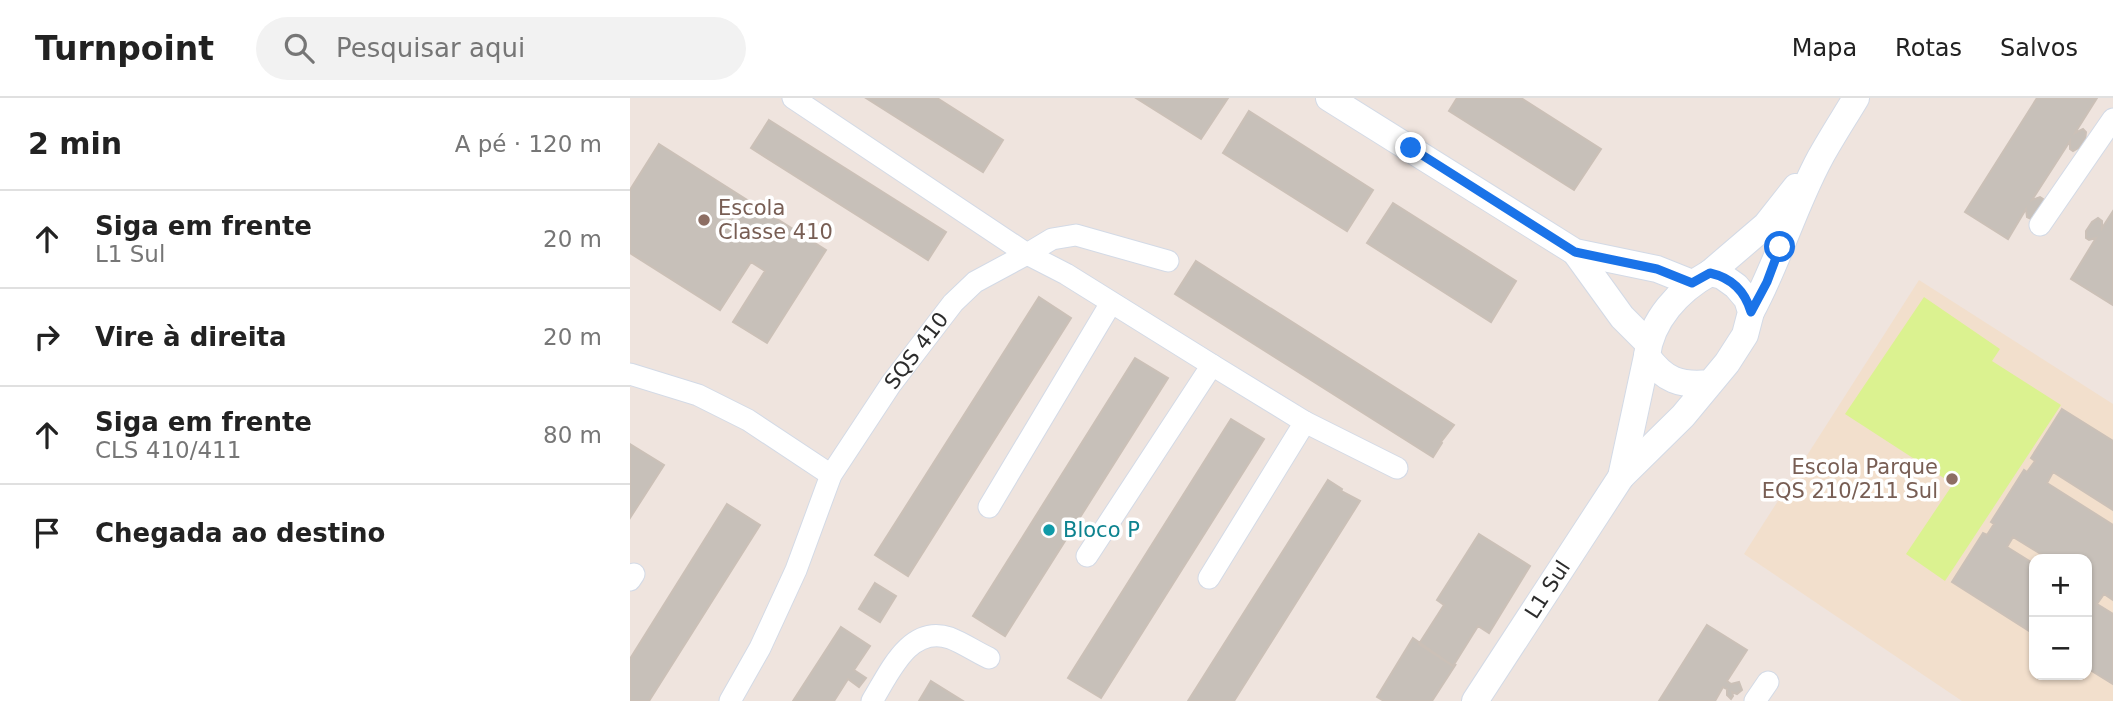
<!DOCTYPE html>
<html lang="pt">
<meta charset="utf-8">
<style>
:root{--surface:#fff;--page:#f2f2f2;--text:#222;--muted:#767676;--line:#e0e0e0}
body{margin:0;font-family:"DejaVu Sans",sans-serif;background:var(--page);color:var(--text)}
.controls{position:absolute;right:21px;bottom:21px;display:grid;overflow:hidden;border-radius:14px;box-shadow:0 2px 5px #0004}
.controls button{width:63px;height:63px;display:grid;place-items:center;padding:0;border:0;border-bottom:2px solid var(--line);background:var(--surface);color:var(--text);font:35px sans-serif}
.stop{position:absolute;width:21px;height:21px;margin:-16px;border:5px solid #1a73e8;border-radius:50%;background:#fff}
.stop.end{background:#1a73e8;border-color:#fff;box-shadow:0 2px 7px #0008}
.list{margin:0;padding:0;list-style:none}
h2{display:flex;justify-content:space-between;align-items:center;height:91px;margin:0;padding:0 28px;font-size:30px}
h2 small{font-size:23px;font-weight:400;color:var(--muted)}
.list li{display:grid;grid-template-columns:46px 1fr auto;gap:21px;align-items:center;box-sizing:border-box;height:98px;padding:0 28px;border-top:2px solid var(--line)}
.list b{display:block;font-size:26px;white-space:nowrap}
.list p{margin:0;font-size:23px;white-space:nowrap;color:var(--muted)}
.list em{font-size:23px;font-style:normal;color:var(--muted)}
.icon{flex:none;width:38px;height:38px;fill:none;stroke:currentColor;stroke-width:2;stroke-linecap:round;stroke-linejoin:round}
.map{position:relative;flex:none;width:1483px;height:603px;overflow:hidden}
header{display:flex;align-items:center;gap:42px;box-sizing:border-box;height:98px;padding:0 35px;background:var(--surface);border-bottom:2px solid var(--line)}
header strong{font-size:33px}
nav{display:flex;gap:38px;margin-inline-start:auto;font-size:24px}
.search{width:490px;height:63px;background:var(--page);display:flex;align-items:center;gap:18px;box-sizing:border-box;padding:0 24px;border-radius:38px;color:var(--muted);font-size:26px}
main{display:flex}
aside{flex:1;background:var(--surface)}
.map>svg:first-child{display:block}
.education{fill:#f2dfcc;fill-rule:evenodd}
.pitch{fill:#dbf290}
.building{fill:#c7c0b9;stroke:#cbc0b7;stroke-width:2}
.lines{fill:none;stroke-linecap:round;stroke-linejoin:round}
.minor-casing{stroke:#d3dae6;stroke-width:23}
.tertiary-casing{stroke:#d3dae6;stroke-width:28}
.minor{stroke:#fff;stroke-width:21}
.tertiary{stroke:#fff;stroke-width:26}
.route{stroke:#1a73e8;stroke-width:9}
.education-dot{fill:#8d6e63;stroke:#fff;stroke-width:2.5}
.culture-dot{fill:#0f9aa8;stroke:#fff;stroke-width:2.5}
.labels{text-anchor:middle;stroke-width:7;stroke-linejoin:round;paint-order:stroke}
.education-label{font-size:21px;fill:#785e54;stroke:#fff;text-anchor:start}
.street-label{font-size:21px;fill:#2c2c2c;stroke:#fff}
.culture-label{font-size:21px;fill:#0d838f;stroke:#fff;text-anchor:start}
</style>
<header>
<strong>Turnpoint</strong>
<div class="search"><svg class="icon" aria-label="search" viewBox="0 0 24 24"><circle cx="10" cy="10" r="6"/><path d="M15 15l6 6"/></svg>Pesquisar aqui</div>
<nav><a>Mapa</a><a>Rotas</a><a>Salvos</a></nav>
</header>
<main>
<aside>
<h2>2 min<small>A pé · 120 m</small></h2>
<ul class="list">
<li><svg class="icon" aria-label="ahead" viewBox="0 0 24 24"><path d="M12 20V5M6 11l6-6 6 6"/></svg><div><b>Siga em frente</b><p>L1 Sul</p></div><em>20 m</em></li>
<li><svg class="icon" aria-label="right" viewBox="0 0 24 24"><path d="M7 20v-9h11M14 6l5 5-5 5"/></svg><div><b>Vire à direita</b></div><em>20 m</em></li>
<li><svg class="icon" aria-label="ahead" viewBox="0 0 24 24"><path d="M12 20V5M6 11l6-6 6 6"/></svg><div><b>Siga em frente</b><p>CLS 410/411</p></div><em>80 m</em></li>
<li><svg class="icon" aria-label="arrive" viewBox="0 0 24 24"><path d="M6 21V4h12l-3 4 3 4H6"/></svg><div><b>Chegada ao destino</b></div></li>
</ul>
</aside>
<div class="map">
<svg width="1483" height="603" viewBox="0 0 1483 603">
<rect width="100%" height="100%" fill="#efe4de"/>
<path class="education" d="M1289,182L1483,306V603H1332L1114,456ZM1404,461H1457V577H1404Z"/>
<path class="pitch" d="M1294,199L1370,251L1362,263L1431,307L1315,483L1276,456L1323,386L1215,316Z"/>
<path class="building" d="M236,0H307L373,42L353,74Z
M506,0H598L571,41Z
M827,0H891L971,51L944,92L819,13Z
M1407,0H1467L1445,35L1453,31L1456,34L1455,42L1450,49L1443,53L1440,51V43L1402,102L1410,99L1413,101L1412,109L1407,118L1401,121L1397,119L1396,111L1378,141L1335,114Z
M619,13L743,92L717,133L593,55Z
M139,22L316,134L298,162L121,50Z
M29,46L196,152L137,245L103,224L135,173L121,164L90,212L0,155V92Z
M763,105L886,183L861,224L737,145Z
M1483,113V207L1441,181L1466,140L1459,142L1456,140V133L1462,124L1468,120L1472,123V130Z
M566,163L824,327L811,344L812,345L803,359L545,196Z
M409,199L441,220L278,478L245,457Z
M505,260L538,280L375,538L343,518Z
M1432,311L1483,343V412L1423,374L1417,385L1483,427V502L1474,496L1467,506L1483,516V586L1457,570V461H1419L1383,439L1377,449L1404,466V536L1322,484L1353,435L1357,437L1364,426L1361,424L1394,372L1397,374L1405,363L1401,360Z
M601,321L634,341L471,600L438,580Z
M0,346L34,367L0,420Z
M698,382L712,391L711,393L730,403L604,603H558Z
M97,406L130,427L19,603H0V561Z
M849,436L900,468L859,535L848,528L823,568L789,546L814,507L807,502Z
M245,485L266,498L250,524L229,511Z
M1077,527L1117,552L1097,583L1101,586L1109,584L1112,592L1107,596L1102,594L1103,598L1101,601L1097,597V591L1093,589L1085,603H1029Z
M211,529L240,548L224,572L236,580L229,589L218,581L204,603H163Z
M783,540L823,568L826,566L802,603H754L747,599Z
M301,583L333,603H289Z"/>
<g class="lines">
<defs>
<g id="minor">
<path d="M163,0L397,156L422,141L446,137L538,163"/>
<path d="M1410,127L1483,21"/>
<path d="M0,276L68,297L118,322L201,377"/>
<path d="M675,324L767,370"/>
<path d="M359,409L481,205"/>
<path d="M579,480L675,324L582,267"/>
<path d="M0,482L4,476"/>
<path id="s1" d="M100,603L130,550L166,472L201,377L261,286L323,205L345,184L397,156L436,176L582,267L457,458"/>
<path d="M242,603C259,576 279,526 320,540C333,545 346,554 359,560"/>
<path d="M1125,603L1138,584"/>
</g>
<g id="tertiary">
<path d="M699,0L945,154L1027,171L1062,185"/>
<path d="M945,154L992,219L1018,245"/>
<path d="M1080,175L1136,127L1166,89"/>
<path d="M1121,214C1148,165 1163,110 1190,60C1201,40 1214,20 1226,0"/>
<path d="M991,379L1017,258"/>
<path id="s2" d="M845,603L991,379L1053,318L1097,265L1115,237L1121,214L1117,201L1106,188L1092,178L1080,175C1049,192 1021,222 1017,258C1034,282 1050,288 1079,285"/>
</g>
</defs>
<use href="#minor" class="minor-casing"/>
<use href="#tertiary" class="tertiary-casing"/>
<use href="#minor" class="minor"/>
<use href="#tertiary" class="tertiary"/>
</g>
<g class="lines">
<path class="route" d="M781,50L945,154L1027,171L1062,185L1080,175C1102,180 1115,193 1121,214L1137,184L1150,149"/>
</g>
<g class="education-dot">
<circle cx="74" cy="122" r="7"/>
<circle cx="1322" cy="381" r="7"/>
</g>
<circle class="culture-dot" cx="419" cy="432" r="7"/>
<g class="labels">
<g class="education-label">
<text x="88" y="117">Escola<tspan x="88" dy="24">Classe 410</tspan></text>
<text x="1308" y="376" text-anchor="end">Escola Parque<tspan x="1308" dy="24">EQS 210/211 Sul</tspan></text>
</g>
<g class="street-label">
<text dy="7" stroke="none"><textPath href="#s1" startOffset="399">SQS 410</textPath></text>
<text dy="7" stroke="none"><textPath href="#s2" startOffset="133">L1 Sul</textPath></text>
</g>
<g class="culture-label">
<text x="433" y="439">Bloco P</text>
</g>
</g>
</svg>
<div class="controls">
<button>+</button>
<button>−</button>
</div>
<div class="stop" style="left:1150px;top:149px"></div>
<div class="stop end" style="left:781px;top:50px"></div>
</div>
</main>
